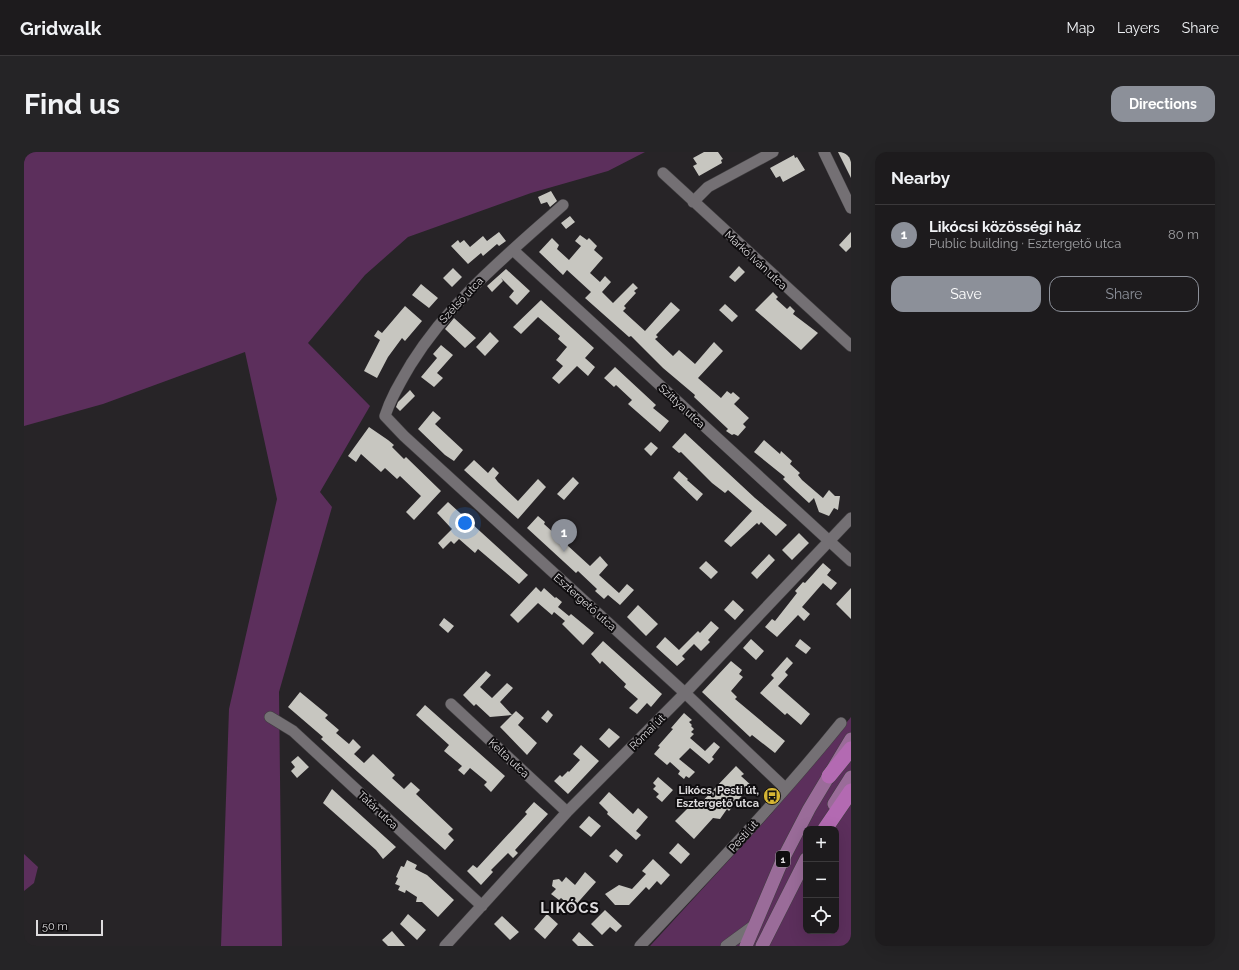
<!DOCTYPE html>
<meta charset="utf-8">
<style>
:root{--surface:#1d1b1d;--page:#252426;--text:#f1f3f6;--muted:#a0a1a4;--line:#3b393b;--accent:#8c9099}
body{margin:0;font-family:Raleway,sans-serif;background:var(--page);color:var(--text)}
.controls{position:absolute;right:12px;bottom:12px;display:grid;overflow:hidden;border-radius:8px;box-shadow:0 4px 16px #0002}
.controls button{width:36px;height:36px;display:grid;place-items:center;padding:0;border:0;border-bottom:1px solid var(--line);background:var(--surface);color:var(--text);font:20px sans-serif}
.scale{position:absolute;left:12px;bottom:10px;width:67px;box-sizing:border-box;padding-left:4px;border:2px solid #dedcde;border-top:0;font-size:11px;line-height:14px;white-space:nowrap;color:#dedcde;-webkit-text-stroke:3px #0f0d0f;paint-order:stroke}
.you{position:absolute;left:441px;top:371px;width:14px;height:14px;margin:-10px;border:3px solid #fff;border-radius:50%;background:#1a73e8;box-shadow:0 0 0 6px #1a73e833}
.badge{display:grid;place-items:center;width:26px;height:26px;border-radius:50%;background:var(--accent);color:#fff;font-size:13px;font-weight:700}
.pin{position:absolute;translate:-50% -33px;filter:drop-shadow(0 1px 2px #0008)}
.pin::after{content:'';position:absolute;top:21px;width:14px;height:12px;background:inherit;clip-path:polygon(0 0,100% 0,50% 100%)}
.list{margin:0;padding:0;list-style:none}
h2{display:flex;justify-content:space-between;align-items:center;height:52px;margin:0;padding:0 16px;font-size:17px}
h2 small{font-size:13px;font-weight:400;color:var(--muted)}
.list li{display:grid;grid-template-columns:26px 1fr auto;gap:12px;align-items:center;box-sizing:border-box;height:60px;padding:0 16px;border-top:1px solid var(--line)}
.list b{display:block;font-size:15px;white-space:nowrap}
.list p{margin:0;font-size:13px;white-space:nowrap;color:var(--muted)}
.list em{font-size:13px;font-style:normal;color:var(--muted)}
.actions{display:flex;gap:8px;padding:12px 16px}
.actions a{flex:1;padding:9px 0;border:1px solid var(--accent);border-radius:12px;text-align:center;font-size:14px;color:var(--accent)}
.actions .main{background:var(--accent);color:#fff}
.icon{flex:none;width:22px;height:22px;fill:none;stroke:currentColor;stroke-width:2;stroke-linecap:round;stroke-linejoin:round}
.map{position:relative;flex:none;width:827px;height:794px;overflow:hidden;border-radius:12px}
header{display:flex;align-items:center;gap:24px;box-sizing:border-box;height:56px;padding:0 20px;background:var(--surface);border-bottom:1px solid var(--line)}
header strong{font-size:19px}
nav{display:flex;gap:22px;margin-inline-start:auto;font-size:14px}
.intro{display:flex;align-items:center;justify-content:space-between;box-sizing:border-box;height:96px;padding:0 24px}
h1{margin:0;font-size:28px}
.button{padding:10px 18px;border-radius:12px;background:var(--accent);color:#fff;font-size:14px;font-weight:700}
main{display:flex;gap:24px;padding:0 24px}
aside{flex:1;background:var(--surface);border-radius:12px;box-shadow:0 4px 16px #0002}
.map>svg:first-child{display:block}
.green{fill:#5c2f5c;fill-rule:evenodd}
.building{fill:#c7c6c0}
.lines{fill:none;stroke-linecap:round;stroke-linejoin:round}
.minor-casing{stroke:#413f41;stroke-width:12}
.major-casing{stroke:#413f41;stroke-width:14}
.highway-casing{stroke:#413f41;stroke-width:16}
.minor{stroke:#747074;stroke-width:11}
.major{stroke:#9a6c99;stroke-width:13}
.highway{stroke:#b36ab2;stroke-width:15}
.labels{text-anchor:middle;stroke-width:4;stroke-linejoin:round;paint-order:stroke}
.shield{fill:#0f0d0f;stroke:#a09ea0;stroke-width:1}
.shield-label{font-size:10px;font-weight:bold;fill:#dedcde}
.street-label{font-size:11px;fill:#dedcde;stroke:#0f0d0f}
.poi-label{font-size:11px;font-weight:bold;fill:#dedcde;stroke:#0f0d0f;text-anchor:end}
.district-label{font-size:15px;font-weight:bold;letter-spacing:1px;fill:#dedcde;stroke:#0f0d0f}
</style>
<header>
<strong>Gridwalk</strong>
<nav><a>Map</a><a>Layers</a><a>Share</a></nav>
</header>
<div class="intro"><h1>Find us</h1><a class="button">Directions</a></div>
<main>
<div class="map">
<svg width="827" height="794" viewBox="0 0 827 794">
<rect width="100%" height="100%" fill="#272427"/>
<path class="green" d="M0,0H621L584,19L507,41L384,85L341,123L284,191L346,254L296,340L308,355L255,540L258,794H197L205,557L253,347L221,200L79,252L0,274Z
M827,565V794H626L747,662ZM782,677H812V779H782Z
M0,702L14,715L10,731L0,739Z"/>
<path class="building" d="M680,0H694L699,7L697,8L698,11L675,24L669,14L673,12L669,6Z
M814,0H827V26Z
M770,3L771,6L773,5L781,18L759,30L756,24L752,26L746,16Z
M527,39L533,49L526,55L523,50L517,52L514,45Z
M546,64L551,70L542,77L537,71Z
M475,80L482,89L475,94L473,92L459,104L457,101L444,112L427,94L434,88L436,91L440,88L446,95L459,84L463,89Z
M827,80V95L822,100L815,93Z
M556,83L563,88L565,86L573,94L570,98L579,106L566,121L576,130L581,124L587,130L578,140L589,151L609,131L614,136L610,139L612,141L600,154L602,156L599,159L621,179L647,150L656,158L632,183L634,185L631,187L649,204L655,198L671,212L690,190L699,199L674,226L697,246L703,239L707,242L709,240L716,246L710,252L725,266L719,272L722,275L714,284L710,282L708,283L702,279L704,277L670,245L671,243L639,216L607,184L605,185L561,146L567,140L543,118L539,123L515,100L528,86L535,93L533,97L545,108L557,94L551,89Z
M715,114L721,120L711,130L705,125Z
M429,116L438,125L428,135L419,126Z
M482,117L506,139L493,153L485,145L490,139L477,126L479,129L468,140L463,134Z
M397,132L414,146L405,156L388,143Z
M749,140L754,145L752,147L763,157L766,154L771,159L769,162L794,181L777,198L731,158Z
M517,148L570,196L561,206L571,215L564,224L553,214L535,232L528,226L539,214L532,208L543,195L534,187L536,184L514,165L497,182L489,175Z
M701,152L714,164L708,170L695,158Z
M381,154L398,169L381,189L378,186L364,205L353,226L340,219L356,188L350,184L354,178L358,181Z
M430,166L452,186L441,196L421,177Z
M466,180L475,189L461,204L452,195Z
M417,193L429,203L413,221L419,226L410,235L397,225L413,206L409,202Z
M591,215L632,253L629,256L645,269L636,280L604,252L608,248L592,233L590,235L580,226Z
M386,238L391,244L376,259L372,255L374,250Z
M409,259L417,266L411,272L439,298L430,309L421,303L394,277Z
M345,275L364,288L370,293L368,295L380,307L382,305L417,339L390,368L382,360L397,344L376,324L373,327L361,316L357,320L337,302L332,310L324,304Z
M661,281L731,346L763,373L752,384L737,370L735,373L733,371L707,395L700,389L728,359L704,338L701,341L688,331L657,300L655,301L648,295Z
M740,288L756,302L757,299L768,309L766,312L776,321L774,323L778,328L799,346L805,338L811,344H816L814,358L810,356L805,364L795,360L790,346L785,351L759,327L761,325L730,300Z
M627,290L634,296L627,304L620,297Z
M450,308L464,321L469,315L475,321L471,326L474,330L494,349L514,327L522,335L494,367L440,318Z
M655,319L664,327L663,328L679,342L673,349L649,326Z
M549,325L555,331L540,348L533,342Z
M424,350L504,423L495,432L454,397L451,401L435,387L430,392L427,389L419,397L414,391L428,377L413,361Z
M514,364L521,370L520,372L566,414L576,404L584,413L575,423L595,441L603,432L610,438L596,453L584,443L580,447L571,439L573,437L554,419L552,421L503,376Z
M775,381L785,391L768,408L758,398Z
M745,402L751,408L733,427L727,421Z
M682,409L694,420L687,427L675,416Z
M799,411L807,418L803,423L813,431L807,438L799,431L778,455L786,462L780,469L774,463L753,485L741,475L748,467L751,469L773,441L771,439L779,430L781,431Z
M512,435L517,440L520,436L531,446L532,445L538,450L534,455L545,464L547,462L570,481L559,493L538,472L541,469L530,460L528,463L514,451L494,471L486,463Z
M827,436V467L812,452Z
M709,448L720,458L711,468L700,458Z
M614,453L634,472L622,484L603,465Z
M420,466L430,474L424,481L415,473Z
M687,469L695,476L684,488L686,490L677,499L670,492L658,504L661,507L653,514L632,495L641,485L655,498L674,479L676,481Z
M727,487L740,499L732,508L719,496Z
M776,487L787,496L782,502L771,494Z
M579,489L638,542L627,555L623,551L613,562L605,556L614,547L600,535L602,532L578,509L576,512L567,502Z
M763,505L769,511L761,520L764,523L754,534L786,562L777,573L763,561L761,563L736,541L750,526L747,523Z
M707,509L718,518L715,522L719,525L707,539L713,545L711,547L761,589L751,601L728,583L726,585L678,540Z
M462,519L467,523L456,535L468,546L483,531L489,536L476,550L488,563L492,559L500,566L494,573L513,591L503,603L476,575L488,563L466,565L452,552L450,554L439,543Z
M276,540L304,563L301,566L315,578L312,581L325,592L329,587L337,595L330,602L340,611L349,602L371,623L368,626L380,637L387,630L396,638L392,642L429,677L424,682L430,688L421,698L297,587L299,585L264,555Z
M401,553L481,624L467,640L460,633L463,630L446,616L440,623L434,618L438,614L420,599L425,593L392,563Z
M524,558L529,563L523,571L517,566Z
M660,561L668,568L665,570L668,573L667,574L670,577L667,580L670,582L666,586L681,599L690,590L696,595L688,605L690,607L685,612L666,596L655,607L671,620L665,626L662,624L660,627L654,622L656,619L646,610L643,613L630,602L636,595L634,594L649,577L647,576Z
M585,576L596,585L585,596L575,587Z
M557,593L575,609L544,642L530,629L536,623L538,625L544,619L545,620L556,608L549,602Z
M274,604L285,615L273,626L267,619L271,615L267,610Z
M712,614L720,622L717,624L729,635L722,642L721,640L705,659L703,657L696,667L689,666L670,687L651,669L669,651L673,655Z
M634,625L649,638L638,650L632,645L635,642L629,637L632,634L629,631Z
M308,637L372,695L359,707L352,698L299,651Z
M585,640L609,662L614,656L624,665L612,679L617,683L612,688L583,662L584,660L575,651Z
M510,650L524,662L491,698L494,701L489,706L484,701L467,718L469,720L457,733L443,719L449,713L453,716L503,662L501,660Z
M565,664L577,674L567,685L555,675Z
M654,691L666,702L657,712L645,701Z
M592,697L599,703L593,711L585,704Z
M629,707L646,723L637,733L633,729L625,738L622,735L605,753H591L581,742L595,733L608,737L622,722L618,719Z
M383,708L393,713L391,717L403,723L430,748L414,765L398,750H392L393,745L382,738L381,741L374,738L376,734L371,732L374,726L372,725L377,714L380,715Z
M561,720L572,730L549,756L537,746L535,748L527,742L532,737L528,734L529,728L535,727L538,730L542,725L551,733Z
M581,758L598,774L592,780L586,775L578,783L567,772Z
M384,762L402,778L393,788L376,772Z
M523,762L534,772L521,787L510,777Z
M478,764L495,780L486,788L470,772Z
M368,779L381,794H364L358,788Z
M555,780L570,794H554L548,788Z"/>
<g class="lines">
<defs>
<path id="minor" d="M800,0L827,56
M639,21L827,194
M669,50L684,35L749,0
M539,53C483,103 427,148 387,212C377,229 367,245 361,264L380,284L661,541L761,636
M489,98L827,409
M427,552L543,660
M246,565L269,579L458,754
M421,794L543,660L661,541L827,366
M616,794C685,721 754,649 817,571
M702,794L732,772"/>
<path id="major" d="M810,652L827,625
M722,794L758,709L785,657L827,587
M738,794L782,707"/>
<path id="highway" d="M805,624L827,597
M801,677L827,639"/>
</defs>
<use href="#minor" class="minor-casing"/>
<use href="#major" class="major-casing"/>
<use href="#highway" class="highway-casing"/>
<use href="#minor" class="minor"/>
<use href="#major" class="major"/>
<use href="#highway" class="highway"/>
</g>
<defs>
<symbol id="bus-disc" viewBox="-11 -11 22 22"><circle r="9.5" fill="#d5b534" stroke="#0f0d0f"/><path d="M-5-6H5V4H4V6H2V4H-2V6H-4V4H-5ZM-3.5-4V0h7V-4ZM-3.5 1.2v1.5H-2V1.2ZM2 1.2v1.5H3.5V1.2Z" fill="#111"/></symbol>
</defs>
<g fill-rule="evenodd">
<use href="#bus-disc" x="738" y="634" width="20" height="20"/>
</g>
<g class="labels">
<rect class="shield" x="752" y="699" width="14" height="16" rx="3"/>
<g class="shield-label">
<text x="759" y="711">1</text>
</g>
<g class="street-label">
<text transform="translate(732 108) rotate(43)" y="4">Markó Iván utca</text>
<text transform="translate(437 148) rotate(-47)" y="4">Szélső utca</text>
<text transform="translate(658 254) rotate(43)" y="4">Szittya utca</text>
<text transform="translate(561 450) rotate(42)" y="4">Esztergető utca</text>
<text transform="translate(623 580) rotate(-45)" y="4">Római út</text>
<text transform="translate(485 606) rotate(43)" y="4">Kelta utca</text>
<text transform="translate(354 658) rotate(43)" y="4">Tatár utca</text>
<text transform="translate(719 684) rotate(-48)" y="4">Pesti út</text>
</g>
<g class="poi-label">
<text x="735" y="642">Likócs, Pesti út,<tspan x="735" dy="13">Esztergető utca</tspan></text>
</g>
<g class="district-label">
<text x="546" y="761">LIKÓCS</text>
</g>
</g>
</svg>
<div class="controls">
<button>+</button>
<button>−</button>
<button><svg class="icon" aria-label="locate" viewBox="0 0 24 24"><circle cx="12" cy="12" r="6"/><path d="M12 2v4M12 18v4M2 12h4M18 12h4"/></svg></button>
</div>
<div class="scale">50 m</div>
<div class="you"></div>
<div class="pin badge" style="left:540px;top:400px">1</div>
</div>
<aside>
<h2>Nearby<small></small></h2>
<ul class="list">
<li><span class="badge">1</span><div><b>Likócsi közösségi ház</b><p>Public building · Esztergető utca</p></div><em>80 m</em></li>
</ul>
<div class="actions"><a class="main">Save</a><a>Share</a></div>
</aside>
</main>
